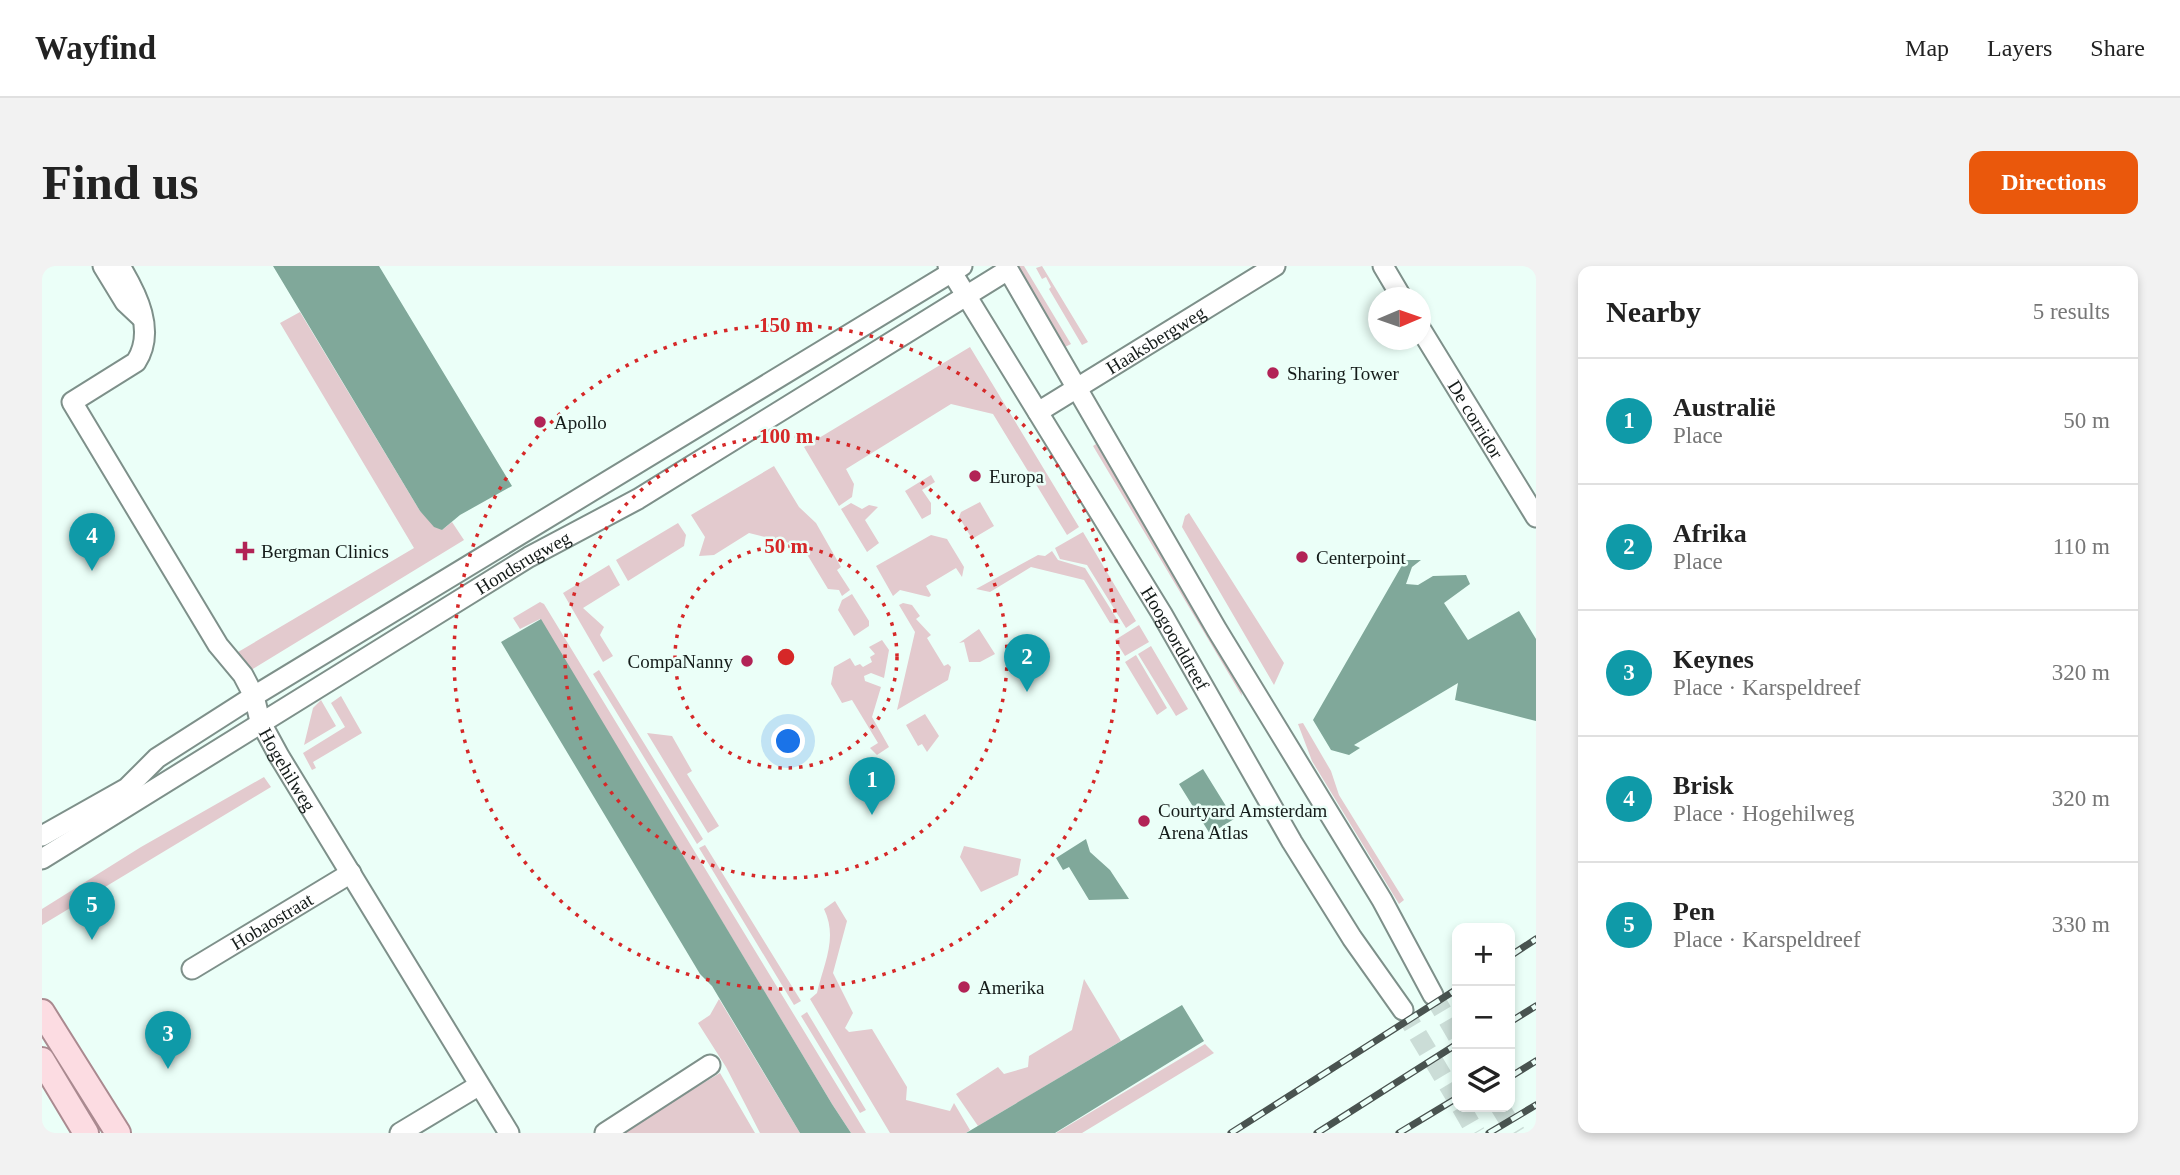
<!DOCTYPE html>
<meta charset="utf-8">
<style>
:root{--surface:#fff;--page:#f2f2f2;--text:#222;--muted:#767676;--line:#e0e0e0;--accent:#ea580c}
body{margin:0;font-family:"Times New Roman",serif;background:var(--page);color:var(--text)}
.controls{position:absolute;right:21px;bottom:21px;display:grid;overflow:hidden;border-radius:14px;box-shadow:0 4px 10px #0003}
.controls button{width:63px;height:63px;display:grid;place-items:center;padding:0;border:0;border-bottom:2px solid var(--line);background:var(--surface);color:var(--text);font:35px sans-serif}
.compass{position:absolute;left:1326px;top:21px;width:63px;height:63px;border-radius:50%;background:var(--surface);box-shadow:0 4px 10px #0003;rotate:88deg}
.you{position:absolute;left:747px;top:476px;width:24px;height:24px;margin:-18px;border:5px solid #fff;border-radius:50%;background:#1a73e8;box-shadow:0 0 0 10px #1a73e833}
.badge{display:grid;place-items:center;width:46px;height:46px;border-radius:50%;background:var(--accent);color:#fff;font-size:23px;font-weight:700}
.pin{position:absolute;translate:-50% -58px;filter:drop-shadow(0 2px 4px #0008)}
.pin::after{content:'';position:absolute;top:37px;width:24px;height:21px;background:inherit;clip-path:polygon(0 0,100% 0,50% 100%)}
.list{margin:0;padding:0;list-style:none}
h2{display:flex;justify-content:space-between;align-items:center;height:91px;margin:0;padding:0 28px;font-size:30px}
h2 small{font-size:23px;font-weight:400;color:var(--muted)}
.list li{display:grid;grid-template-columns:46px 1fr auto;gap:21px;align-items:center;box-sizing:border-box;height:126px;padding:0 28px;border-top:2px solid var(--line)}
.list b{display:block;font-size:26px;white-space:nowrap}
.list p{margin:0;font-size:23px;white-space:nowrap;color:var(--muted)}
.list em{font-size:23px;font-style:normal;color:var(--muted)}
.icon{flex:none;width:38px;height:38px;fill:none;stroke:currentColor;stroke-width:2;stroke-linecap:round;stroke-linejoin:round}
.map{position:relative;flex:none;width:1494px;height:867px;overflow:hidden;border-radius:14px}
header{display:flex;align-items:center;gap:42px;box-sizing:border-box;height:98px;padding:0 35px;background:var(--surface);border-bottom:2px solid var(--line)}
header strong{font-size:33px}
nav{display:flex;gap:38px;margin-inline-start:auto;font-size:24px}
.intro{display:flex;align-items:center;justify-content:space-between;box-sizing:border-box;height:168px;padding:0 42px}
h1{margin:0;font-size:49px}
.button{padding:18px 32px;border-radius:14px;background:var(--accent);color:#fff;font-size:24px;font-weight:700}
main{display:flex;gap:42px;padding:0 42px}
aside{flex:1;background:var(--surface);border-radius:14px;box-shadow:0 4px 10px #0003}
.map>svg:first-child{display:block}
.green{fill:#e3cace}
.water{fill:#80a89a}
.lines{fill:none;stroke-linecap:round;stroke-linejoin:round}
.minor-tunnel{stroke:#cbddd7;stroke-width:19;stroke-dasharray:19 10;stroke-linecap:butt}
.minor-casing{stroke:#7e908a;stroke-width:23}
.major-casing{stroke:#aa8a90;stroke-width:28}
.minor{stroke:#fff;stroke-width:19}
.major{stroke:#fcdce2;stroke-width:24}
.rail-casing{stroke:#495350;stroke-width:7}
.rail{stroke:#ebfff8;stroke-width:4.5;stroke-dasharray:13;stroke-linecap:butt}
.ring{fill:none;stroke:#d62828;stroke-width:3.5;stroke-dasharray:3.5 7}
.poi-dot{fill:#b22356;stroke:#ebfff8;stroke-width:2.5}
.labels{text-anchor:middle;stroke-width:5;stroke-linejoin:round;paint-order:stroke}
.street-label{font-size:19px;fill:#151c1a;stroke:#ebfff8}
.poi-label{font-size:19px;fill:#151c1a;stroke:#ebfff8;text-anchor:start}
.centre{fill:#d62828;stroke:#ebfff8;stroke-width:3.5}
.ring-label{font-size:21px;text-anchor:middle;font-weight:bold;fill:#d62828;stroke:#ebfff8;stroke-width:5;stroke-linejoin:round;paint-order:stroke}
</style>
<header>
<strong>Wayfind</strong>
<nav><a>Map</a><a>Layers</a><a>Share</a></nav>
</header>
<div class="intro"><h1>Find us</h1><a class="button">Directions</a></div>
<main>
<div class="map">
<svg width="1494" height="867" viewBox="0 0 1494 867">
<rect width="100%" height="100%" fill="#ebfff8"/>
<path class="green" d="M971,0H982L1029,78L1021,82Z
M1000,0L1046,76L1040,79L1007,23L1009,21L1004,11L1000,13L994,2Z
M258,46L378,245L400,264L410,256L422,274L209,404L191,389L372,282L238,57Z
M928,81L1037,261L1025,269L951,148L909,138L804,203L812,218L810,231L797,240L762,181Z
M1054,178L1198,417L1200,430L1051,180Z
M732,200L757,241L774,257L799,301L795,304L808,324L800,330L797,324L786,323L760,280L707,267L672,289L657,290L663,271L649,249Z
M889,209L893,216L880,224L889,237V248L880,253L863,225Z
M938,236L952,260L930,273L917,251L919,246Z
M809,237L820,243L827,239L836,241L823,254L837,277L825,286L799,243Z
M1147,247L1242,397L1232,419L1140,261L1143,250Z
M636,257L644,269L642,280L586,315L574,294Z
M1041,266L1094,355L1084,362L1045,299L1018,293L1013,282Z
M889,269L905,273L922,301L920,311L914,302L884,320L889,329L887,331L858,324L851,330L834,300Z
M1010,285L1016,294L1043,302L1078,358L1068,357L1042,314L989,301L948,326L934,323L996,289L1003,290Z
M567,299L578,319L541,342L562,361L558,369L571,390L561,396L521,327Z
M810,328L827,355V360L812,370L796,344L800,334Z
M498,336L502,338L824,867H809L790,838L498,353L478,363L471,352Z
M861,337L870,339L878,350L874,353L889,369L885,372L902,400L906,398L909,401L906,414L855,444L873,366L857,339Z
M1097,359L1107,376L1083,390L1073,374Z
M937,363L953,388L938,396H927L922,376L917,377Z
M840,374L847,384L842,412L829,407L822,410L823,415L839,421L830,451L847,481L835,489L828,482L836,477L810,434L800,437L789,418L792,401L808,392L813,400L818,398L821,401L830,396L828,391L833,388L827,381Z
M1109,380L1146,443L1134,450L1096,388Z
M1094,389L1125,442L1115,449L1083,396Z
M557,404L661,573L655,578L551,408Z
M299,430L320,467L271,496L274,502L270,504L261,487L303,461L289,437Z
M279,434L294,460L262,479L271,442Z
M883,448L897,470L885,486L880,478L876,480L864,459Z
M1261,457L1289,505L1297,529L1362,634L1357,638L1270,495L1256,458Z
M605,467L630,470L650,505L645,508L677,560L666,567Z
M222,511L229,521L0,659V643L99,581Z
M663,579L759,735L752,739L657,582Z
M922,580L979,593L976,609L939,626L918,591Z
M793,635L805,655L791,707L811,747L803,762L807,766L830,763L865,821L864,834L908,845L912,837L928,864L924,867H848L768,733L775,727C782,697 796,672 782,643Z
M1042,713L1079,775L936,860L914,828L956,801L962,808L986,801L987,790L1030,764Z
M677,733L758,867H718L684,801L656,757L668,749Z
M765,746L824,844L818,847L759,750Z
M1163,778L1172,787L1040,867H1014Z
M678,807L713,867H577Z"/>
<path class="water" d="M231,0H337L470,220L418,249L400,264L392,261L378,245Z
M1363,294H1379L1370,301L1364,318L1376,319L1391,310L1424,309L1428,318L1402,337L1426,374L1477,345L1494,373V455L1413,434L1416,417L1312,479L1318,482L1307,489L1289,484L1271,454Z
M499,353L790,838L809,867H758L670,720L658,708L459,376Z
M1161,503L1192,553L1168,568L1137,518Z
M1044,573L1048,586L1068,604L1087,633L1047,634L1027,601L1021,604L1014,592Z
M1140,739L1162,775L1013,867H924Z"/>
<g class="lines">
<path class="minor-tunnel" d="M1391,729L1415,770
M1361,744L1415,834
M1419,841L1434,867
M1458,841L1474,867"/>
<defs>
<g id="minor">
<path d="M61,0L83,36L99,51"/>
<path id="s1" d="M78,0C95,28 114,65 94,96L30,136L176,379L201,409L212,430L218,455L237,490L467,867"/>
<path id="s2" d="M906,0L1120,348L1250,576L1310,672L1361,744"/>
<path d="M964,0L1175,364L1340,634L1391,729"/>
<path d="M1341,0L1360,32"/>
<path id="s3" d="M1378,62L1494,251"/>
<path id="s4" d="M996,146L1233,0"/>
<path d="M0,570L85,522L115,492L212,430L920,0"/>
<path id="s5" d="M0,593L487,291L596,233L966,4"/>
<path id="s6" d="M150,703L309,607"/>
<path d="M358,867L436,820"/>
<path d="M563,867L668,799"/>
</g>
<path id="major" d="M0,746L76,867
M0,794L44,867"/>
</defs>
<use href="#minor" class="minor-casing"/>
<use href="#major" class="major-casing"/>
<use href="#minor" class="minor"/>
<use href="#major" class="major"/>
<defs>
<path id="rail" d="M1468,690L1494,673
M1468,756L1494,740
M1468,811L1494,795
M1189,867L1415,723
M1275,867L1415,778
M1357,867L1415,832
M1447,867L1494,839"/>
</defs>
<use href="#rail" class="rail-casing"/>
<use href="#rail" class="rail"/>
</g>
<g class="ring">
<circle cx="744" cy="391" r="111"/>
<circle cx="744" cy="391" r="221"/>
<circle cx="744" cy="391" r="332"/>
</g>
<g class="poi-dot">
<circle cx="1231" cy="107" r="7"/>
<circle cx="498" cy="156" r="7"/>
<circle cx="933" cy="210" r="7"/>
<path d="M199.5 274.5h7v7h7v7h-7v7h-7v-7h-7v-7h7z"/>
<circle cx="1260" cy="291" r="7"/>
<circle cx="705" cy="395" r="7"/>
<circle cx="1102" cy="555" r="7"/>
<circle cx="922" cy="721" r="7"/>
</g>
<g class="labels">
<g class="street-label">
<text dy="7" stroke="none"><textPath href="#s4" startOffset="138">Haaksbergweg</textPath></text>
<text dy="7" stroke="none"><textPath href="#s3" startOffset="107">De corridor</textPath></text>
<text dy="7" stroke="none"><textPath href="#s5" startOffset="565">Hondsrugweg</textPath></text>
<text dy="7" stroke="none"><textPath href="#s2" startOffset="436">Hoogoorddreef</textPath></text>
<text dy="7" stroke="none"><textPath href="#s1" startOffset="606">Hogehilweg</textPath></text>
<text dy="7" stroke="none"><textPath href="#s6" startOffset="93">Hobaostraat</textPath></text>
</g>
<g class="poi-label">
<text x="1245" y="114">Sharing Tower</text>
<text x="512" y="163">Apollo</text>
<text x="947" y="217">Europa</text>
<text x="219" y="292">Bergman Clinics</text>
<text x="1274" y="298">Centerpoint</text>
<text x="691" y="402" text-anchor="end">CompaNanny</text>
<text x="1116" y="551">Courtyard Amsterdam<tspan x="1116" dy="22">Arena Atlas</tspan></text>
<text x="936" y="728">Amerika</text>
</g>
</g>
<circle cx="744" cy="391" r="10" class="centre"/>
<g class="ring-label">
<text x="744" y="66">150 m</text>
<text x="744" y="177">100 m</text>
<text x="744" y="287">50 m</text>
</g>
</svg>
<div class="controls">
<button>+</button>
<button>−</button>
<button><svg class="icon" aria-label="layers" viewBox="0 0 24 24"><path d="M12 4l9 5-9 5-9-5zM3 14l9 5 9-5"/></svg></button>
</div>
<svg class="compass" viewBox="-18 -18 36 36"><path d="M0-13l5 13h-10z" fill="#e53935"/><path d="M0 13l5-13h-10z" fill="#767676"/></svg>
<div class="you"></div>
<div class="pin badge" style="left:830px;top:549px;background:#0f9aa8">1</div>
<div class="pin badge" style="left:985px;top:426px;background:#0f9aa8">2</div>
<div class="pin badge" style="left:126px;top:803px;background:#0f9aa8">3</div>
<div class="pin badge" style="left:50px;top:305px;background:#0f9aa8">4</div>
<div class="pin badge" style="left:50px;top:674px;background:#0f9aa8">5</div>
</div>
<aside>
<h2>Nearby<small>5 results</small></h2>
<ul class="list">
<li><span class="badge" style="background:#0f9aa8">1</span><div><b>Australië</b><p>Place</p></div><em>50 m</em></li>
<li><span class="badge" style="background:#0f9aa8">2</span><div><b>Afrika</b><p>Place</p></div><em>110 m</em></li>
<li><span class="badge" style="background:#0f9aa8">3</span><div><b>Keynes</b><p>Place · Karspeldreef</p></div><em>320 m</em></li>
<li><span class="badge" style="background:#0f9aa8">4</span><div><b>Brisk</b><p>Place · Hogehilweg</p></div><em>320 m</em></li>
<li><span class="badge" style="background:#0f9aa8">5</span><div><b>Pen</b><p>Place · Karspeldreef</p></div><em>330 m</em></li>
</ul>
</aside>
</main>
